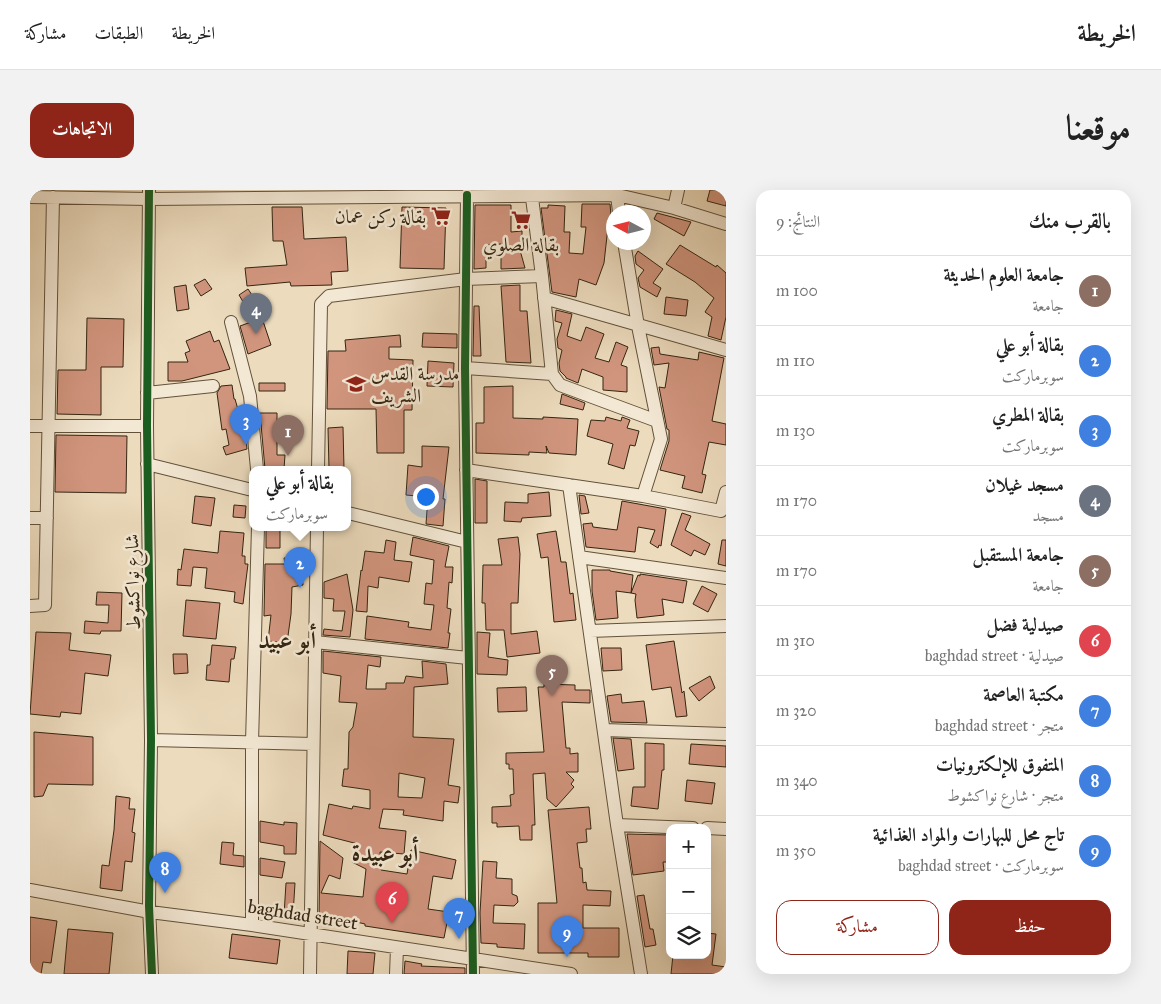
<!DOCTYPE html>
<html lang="ar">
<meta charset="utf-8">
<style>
:root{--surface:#fff;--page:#f2f2f2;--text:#222;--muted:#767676;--line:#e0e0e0;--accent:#8f2418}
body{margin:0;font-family:"IM FELL Great Primer",Amiri,serif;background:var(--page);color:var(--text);direction:rtl}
.controls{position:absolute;right:15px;bottom:15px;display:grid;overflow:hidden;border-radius:10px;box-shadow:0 5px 20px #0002}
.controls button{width:45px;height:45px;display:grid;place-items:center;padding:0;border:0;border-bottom:1px solid var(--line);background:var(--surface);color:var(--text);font:25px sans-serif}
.compass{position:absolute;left:576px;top:15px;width:45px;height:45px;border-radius:50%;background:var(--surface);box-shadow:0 5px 20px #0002;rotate:277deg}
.you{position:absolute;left:395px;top:306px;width:18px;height:18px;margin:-12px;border:4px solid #fff;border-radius:50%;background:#1a73e8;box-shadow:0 0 0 8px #1a73e833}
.badge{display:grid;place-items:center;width:32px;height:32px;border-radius:50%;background:var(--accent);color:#fff;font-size:16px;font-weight:700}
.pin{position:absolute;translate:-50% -41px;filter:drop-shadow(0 1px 2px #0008)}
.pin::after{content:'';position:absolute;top:26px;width:18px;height:15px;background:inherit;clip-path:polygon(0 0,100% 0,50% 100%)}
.popup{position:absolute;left:219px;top:276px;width:102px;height:65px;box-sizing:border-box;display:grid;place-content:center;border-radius:10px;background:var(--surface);filter:drop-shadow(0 1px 4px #0005);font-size:16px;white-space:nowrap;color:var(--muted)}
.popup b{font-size:19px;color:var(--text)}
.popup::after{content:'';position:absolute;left:50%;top:100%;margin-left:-10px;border:10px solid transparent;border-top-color:var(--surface)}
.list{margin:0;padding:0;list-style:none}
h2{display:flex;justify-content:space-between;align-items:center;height:65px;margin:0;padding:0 20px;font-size:21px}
h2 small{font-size:16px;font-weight:400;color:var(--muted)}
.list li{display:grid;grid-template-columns:32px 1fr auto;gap:15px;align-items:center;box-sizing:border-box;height:70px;padding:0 20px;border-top:1px solid var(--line)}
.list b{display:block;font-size:19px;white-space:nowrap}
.list p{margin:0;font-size:16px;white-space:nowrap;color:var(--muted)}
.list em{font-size:16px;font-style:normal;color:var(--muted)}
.actions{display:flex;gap:10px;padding:15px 20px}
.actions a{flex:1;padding:11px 0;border:1px solid var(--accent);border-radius:15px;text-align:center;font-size:18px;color:var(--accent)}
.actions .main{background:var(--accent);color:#fff}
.icon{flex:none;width:28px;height:28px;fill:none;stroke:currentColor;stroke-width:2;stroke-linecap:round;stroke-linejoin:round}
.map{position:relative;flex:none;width:696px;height:784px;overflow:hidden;direction:ltr;border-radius:15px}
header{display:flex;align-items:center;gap:30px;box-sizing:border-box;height:70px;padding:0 25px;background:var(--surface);border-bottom:1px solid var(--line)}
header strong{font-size:24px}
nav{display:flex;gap:28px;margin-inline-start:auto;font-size:18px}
.intro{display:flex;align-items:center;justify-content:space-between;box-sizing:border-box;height:120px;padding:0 30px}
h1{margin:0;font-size:35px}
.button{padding:12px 22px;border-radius:15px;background:var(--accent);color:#fff;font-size:18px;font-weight:700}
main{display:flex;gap:30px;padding:0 30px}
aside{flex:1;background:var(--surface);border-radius:15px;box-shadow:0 5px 20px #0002}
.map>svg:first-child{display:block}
.building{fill:#d1957e;stroke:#342510;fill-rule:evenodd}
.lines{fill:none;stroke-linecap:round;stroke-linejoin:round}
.minor-casing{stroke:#62523b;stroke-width:14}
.minor{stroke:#f3e8d4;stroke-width:12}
.cycleway-casing{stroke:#f3e8d4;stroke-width:11}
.cycleway{stroke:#1b5e20;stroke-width:8}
.labels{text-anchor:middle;stroke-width:5;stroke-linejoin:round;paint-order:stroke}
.poi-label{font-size:19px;fill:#342510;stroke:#f3e8d4;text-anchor:end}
.street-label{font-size:19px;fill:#342510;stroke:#f3e8d4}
.district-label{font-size:24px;font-weight:bold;fill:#342510;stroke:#f3e8d4}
</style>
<header>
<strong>الخريطة</strong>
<nav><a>الخريطة</a><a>الطبقات</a><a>مشاركة</a></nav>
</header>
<div class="intro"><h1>موقعنا</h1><a class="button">الاتجاهات</a></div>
<main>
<aside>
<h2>بالقرب منك<small>النتائج: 9</small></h2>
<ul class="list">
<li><span class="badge" style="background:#8d6e63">1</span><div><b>جامعة العلوم الحديثة</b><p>جامعة</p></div><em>100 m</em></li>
<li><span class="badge" style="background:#3f7fe0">2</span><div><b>بقالة أبو علي</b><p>سوبرماركت</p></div><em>110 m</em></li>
<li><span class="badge" style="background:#3f7fe0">3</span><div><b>بقالة المطري</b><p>سوبرماركت</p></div><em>130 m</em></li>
<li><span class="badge" style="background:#6b7280">4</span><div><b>مسجد غيلان</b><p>مسجد</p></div><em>170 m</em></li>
<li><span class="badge" style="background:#8d6e63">5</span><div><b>جامعة المستقبل</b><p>جامعة</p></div><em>170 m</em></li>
<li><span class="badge" style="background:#e0444e">6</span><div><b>صيدلية فضل</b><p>صيدلية · baghdad street</p></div><em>310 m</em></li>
<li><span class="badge" style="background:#3f7fe0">7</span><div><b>مكتبة العاصمة</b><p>متجر · baghdad street</p></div><em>320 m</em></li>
<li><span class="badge" style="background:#3f7fe0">8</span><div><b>المتفوق للإلكترونيات</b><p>متجر · شارع نواكشوط</p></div><em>340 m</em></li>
<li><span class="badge" style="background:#3f7fe0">9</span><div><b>تاج محل للبهارات والمواد الغذائية</b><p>سوبرماركت · baghdad street</p></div><em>350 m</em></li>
</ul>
<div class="actions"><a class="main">حفظ</a><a>مشاركة</a></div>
</aside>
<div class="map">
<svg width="696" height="784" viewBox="0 0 696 784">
<rect width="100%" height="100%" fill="#ecdbbd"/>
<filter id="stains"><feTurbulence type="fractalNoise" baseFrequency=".004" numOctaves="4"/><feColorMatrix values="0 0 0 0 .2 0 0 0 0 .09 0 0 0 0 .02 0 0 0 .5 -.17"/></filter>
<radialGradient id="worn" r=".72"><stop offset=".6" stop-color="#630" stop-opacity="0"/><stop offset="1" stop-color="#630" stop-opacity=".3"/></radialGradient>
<path class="building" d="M680,0H696V16L677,11Z
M552,14H580L582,37H578L574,73L566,95L549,89L546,107L522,102L511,18H518V15L535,16L534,42H540L539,63L553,64L556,37H551Z
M445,15H481V42L492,41V53H488L495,78L471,79V54L456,55V78L444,79Z
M242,17H272L274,49L316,47L318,81L301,82L302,95L261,96L260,92L217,96L215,78L257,75L253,51H243Z
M372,17L416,18L414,79L370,78Z
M627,23L661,32L654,46L624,29Z
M650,55L686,77L687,75L696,83V127L691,150L678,146L682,127L675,122L684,108L665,92L636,74Z
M608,61L633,79L623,93L631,98L627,107L610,97L608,88L614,80L606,74L605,66Z
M175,89L182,99L171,106L164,95Z
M156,95L159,119L147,121L144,97Z
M490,95V121H497L501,173L476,172L471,96Z
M218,99L224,108L215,115L209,105Z
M636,107L658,110L656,126L634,124Z
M444,116H449L451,166H443Z
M526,120L542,124L537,146L551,151L556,137L574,144L565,168L579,172L586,152L598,157L591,175L597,177V202L573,200V187L552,179L548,193L536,188V187L530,181L529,173L532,160L528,158L527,149L532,133L525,131Z
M57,128L94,129L93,177H71V225L27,224L28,180H56Z
M232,128L241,155L218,164L210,136Z
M180,141L184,152L189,150L200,179L152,191H138V172H158L155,163L160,161L156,151Z
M393,143L427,144V158L392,157Z
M370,145L371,157H359V169L383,170L382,220H374V263H347L346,219H297L298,161H316L315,150Z
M629,157L630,164L668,170L669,162L694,168L682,231L696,234V255L679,252L672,284L676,285L672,303L652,298L655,286L630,280L639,251V240L637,239L629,197L635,198L639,173L624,175L621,158Z
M398,171L424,173L423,197L397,196Z
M229,193H255V201H229Z
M202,195L204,209H205L209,223H213L217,259L196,265L193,257L199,255L196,239L192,240L187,203L191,196Z
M483,196V228L513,229V227L548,229L546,265L519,263L516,256L517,263L499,262V265L446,263V233H454V197Z
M532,204L555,213L553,220L530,214Z
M230,223H247V265H255L254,279H235Z
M576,227L591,231L592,227L600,230L597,238L609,241L605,256L600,255L594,279L578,274L583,254L557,246L561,230L575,231Z
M313,237L314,279H299L298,238Z
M26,245L97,246L96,303L25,302Z
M392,256L419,257L413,309H415L413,336L396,334L398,307L376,305L378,275L392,277Z
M445,289L457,291V333H445Z
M519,302L521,326L492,328L491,332L474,331L475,312L498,313V304Z
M549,305L555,306L559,323L551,324Z
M165,306L185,308L181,336L162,333Z
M592,311L636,319L631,356L629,355L628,358L620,353L625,340L608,337L605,362L556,357L553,334L562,333L563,337L587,340Z
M204,315L216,316L215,328L203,327Z
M652,323L661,326L655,340L680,354L675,365L664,360L661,366L641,355Z
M236,337H250V358H236Z
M190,341L214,343L212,366H215V374H218L213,414L204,412L205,402L175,398L177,378L163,377L161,396L147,395L148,379L151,380L154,359L188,363Z
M526,341L531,372H536L540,404L543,403L546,430L524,432L518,367L511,368L507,344Z
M383,347L419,356L415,377H423L422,393L419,392L417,418L421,419L418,443H420L418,458L335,449L337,426L379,432L378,437L401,440L404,415L394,414L396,393L402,394L404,370L380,365Z
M488,347L490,364L488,413H481V444L507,441L510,463L477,467L474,440H456L455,413H452L453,375H472L468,349Z
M356,350L366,352L364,370L382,372L379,392L349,387L348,398L338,396L337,422L326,421L331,380L332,381L335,361L354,363Z
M692,350H696V376L688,374Z
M270,367L273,395L262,397L261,424L257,453L238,451L241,425L234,426L235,374H255L254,368Z
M562,380H580V381L603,385L601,403L586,401L588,428L566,430L562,401Z
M317,384L323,420L320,447L293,445L294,439L312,441L315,421H303L304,409L294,408V392Z
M610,384L657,391L653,413L632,409L634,425L607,428L605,410L606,404L601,403L608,385L610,386Z
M672,396L687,404L678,422L663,414Z
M67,402L92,403L91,441H71L70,444L54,443L55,431L78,433L79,415H66Z
M156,410L190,413L186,449L153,446Z
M6,442L41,443L39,460L81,465L78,486L55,483L51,524L31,522L30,527L0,524Z
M447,442L460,443L458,467L478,470L477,485L447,484Z
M644,451L652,503L654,501L657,526L646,527L641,497L622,500L616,455Z
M182,455L206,457L204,469H201L199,492L176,490L177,475H180Z
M571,458H591L592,480L573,481Z
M293,461L351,467L350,477L338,475L336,499H356V493H374L376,486L393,488L392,471L416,474L418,494L384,497L383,547L424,549L418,595L430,597L428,613L414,611L413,631L373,625L374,620L353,619L349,638L376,641L374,664L350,662L351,680L377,684L381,660L426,670L422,689L403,686L398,719L419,722L414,748L335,736V734L305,727V732L289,730L290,651L313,668L310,689L299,685L291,703L333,707L336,679L322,672L328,654L293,645L299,614L322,619L323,616L340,619V600L312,596L314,579H318L319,542L323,537L327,513L309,512L311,486L293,483ZM369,583L395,588L392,608L368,607Z
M143,464H157L158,483L144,484Z
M680,486L685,498L669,511L659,498Z
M514,494L545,495V500H560V513L532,512L536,558H540V564L548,563V582H536L544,590L541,594L544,597L526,617L517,609L515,583L503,584L505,635H502V650H490L489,636L467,637V633H462V617L481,616L480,605L484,604L483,579H479V574H476V563L514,562L508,497H514Z
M496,497L497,521L468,522L467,498Z
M591,504L592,513L614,511L617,533L581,532L577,506Z
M4,542L63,547V595L18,594L13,606L4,607Z
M583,548L601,549L604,579L588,581Z
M615,553L634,554V580H632L628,619L601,616L603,597H615Z
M661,554L696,556V577L659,574Z
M657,590L685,593L682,614L655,611Z
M86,606L100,608L99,619H105L102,642L105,643L102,672L95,671L92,701L70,698L72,675L79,676L84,640Z
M559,617L561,639H556L557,652L547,653L550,678H552L553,693L556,692L557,700L581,701L580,716L553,715V738H589V767H558V763H508V713H527L518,620Z
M230,631L254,635V632L267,633L266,664H254V656L230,652Z
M597,644L640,645V672H633L634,681L603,685Z
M192,652L204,653L203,665L214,666V677L190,674Z
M230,668L255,672L252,688L230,685Z
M453,671L467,672L466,688L482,689V704L487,706L488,712L484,716L464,715L463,733L495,734L494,759L467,757V754L451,753L450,723Z
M256,693H265L263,725H254Z
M614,705L620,739H623L626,755L615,757L607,706Z
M0,727L27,731L21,773L13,772L11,784H0Z
M38,739L83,743L79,784H34Z
M677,743L686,744L682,775L696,777V784H641L643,765L662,767L663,765H677Z
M202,744L250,750L247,774L199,768Z
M318,761L345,763L343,784H317Z
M375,771L392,774L391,776L435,778V784H374Z"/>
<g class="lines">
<defs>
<path id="minor" d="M119,0L117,236L121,550L119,716L122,784
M501,0L512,86L522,184L530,195L627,231
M437,5L435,178L443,784
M587,5L589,22
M0,7L119,9L587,5L644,18L696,34
M644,18L648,0
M594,52L608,136L631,249L613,306
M514,108L696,160
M201,132L220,206L227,279
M435,178L522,184
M117,203L183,196
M0,236H117
M117,274L222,300
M288,279L291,114L299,106L436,89L512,86
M436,280L613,306L691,321L696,302
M539,295L587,635L611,784
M318,323L437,352
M0,328H17
M549,367L696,388
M0,416L15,415L23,7
M560,441L696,436
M285,452L438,468
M574,540L696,544
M121,550L283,554
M587,635L663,638
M677,638L696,639
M0,700L120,722L222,735L541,784
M222,735V552L228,337
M280,784L287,337
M366,784L367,758"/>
</defs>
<use href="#minor" class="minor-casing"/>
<use href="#minor" class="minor"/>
<defs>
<path id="cycleway" d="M119,0L117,236L121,550L119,716L122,784
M437,5L435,178L443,784"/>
</defs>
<use href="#cycleway" class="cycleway-casing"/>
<use href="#cycleway" class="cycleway"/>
</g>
<defs>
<symbol id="supermarket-bare" viewBox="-9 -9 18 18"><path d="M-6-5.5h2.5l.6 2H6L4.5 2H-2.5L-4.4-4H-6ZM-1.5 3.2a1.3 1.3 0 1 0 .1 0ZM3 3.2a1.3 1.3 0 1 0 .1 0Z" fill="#8f2418" stroke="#f3e8d4" stroke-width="2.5" paint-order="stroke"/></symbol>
<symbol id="school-bare" viewBox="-9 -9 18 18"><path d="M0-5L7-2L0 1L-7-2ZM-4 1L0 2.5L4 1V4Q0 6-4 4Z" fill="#8f2418" stroke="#f3e8d4" stroke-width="2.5" paint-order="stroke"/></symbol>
</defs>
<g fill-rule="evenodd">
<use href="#supermarket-bare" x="397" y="12" width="28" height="28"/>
<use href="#supermarket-bare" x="477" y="16" width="28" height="28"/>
<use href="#school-bare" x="312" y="180" width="28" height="28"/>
</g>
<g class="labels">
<g class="poi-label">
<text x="396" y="33">بقالة ركن عمان</text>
<text x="491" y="61" text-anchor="middle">بقالة الصلوي</text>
<text x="341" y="190" text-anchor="start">مدرسة القدس<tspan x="341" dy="22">الشريف</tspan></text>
</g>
<g class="street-label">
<text transform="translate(102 392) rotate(-91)" y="7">شارع نواكشوط</text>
<text transform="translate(273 724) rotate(9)" y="7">baghdad street</text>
</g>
<g class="district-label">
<text x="257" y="458">أبو عبيد</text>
<text x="355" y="671">أبو عبيدة</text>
</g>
</g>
<rect width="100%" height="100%" filter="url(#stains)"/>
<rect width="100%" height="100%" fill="url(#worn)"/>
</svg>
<div class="controls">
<button>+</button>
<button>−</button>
<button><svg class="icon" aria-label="layers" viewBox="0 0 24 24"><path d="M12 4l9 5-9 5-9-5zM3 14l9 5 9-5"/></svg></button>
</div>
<svg class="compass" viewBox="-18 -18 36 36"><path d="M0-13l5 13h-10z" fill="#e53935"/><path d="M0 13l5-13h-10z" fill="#767676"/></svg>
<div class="you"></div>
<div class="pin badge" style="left:258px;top:266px;background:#8d6e63">1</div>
<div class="pin badge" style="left:270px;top:398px;background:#3f7fe0">2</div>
<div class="popup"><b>بقالة أبو علي</b>سوبرماركت</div>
<div class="pin badge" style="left:216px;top:255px;background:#3f7fe0">3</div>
<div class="pin badge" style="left:226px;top:144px;background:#6b7280">4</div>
<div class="pin badge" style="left:522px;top:506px;background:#8d6e63">5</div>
<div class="pin badge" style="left:362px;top:733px;background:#e0444e">6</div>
<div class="pin badge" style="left:429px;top:749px;background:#3f7fe0">7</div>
<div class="pin badge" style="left:135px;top:703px;background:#3f7fe0">8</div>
<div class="pin badge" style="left:537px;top:767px;background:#3f7fe0">9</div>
</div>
</main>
